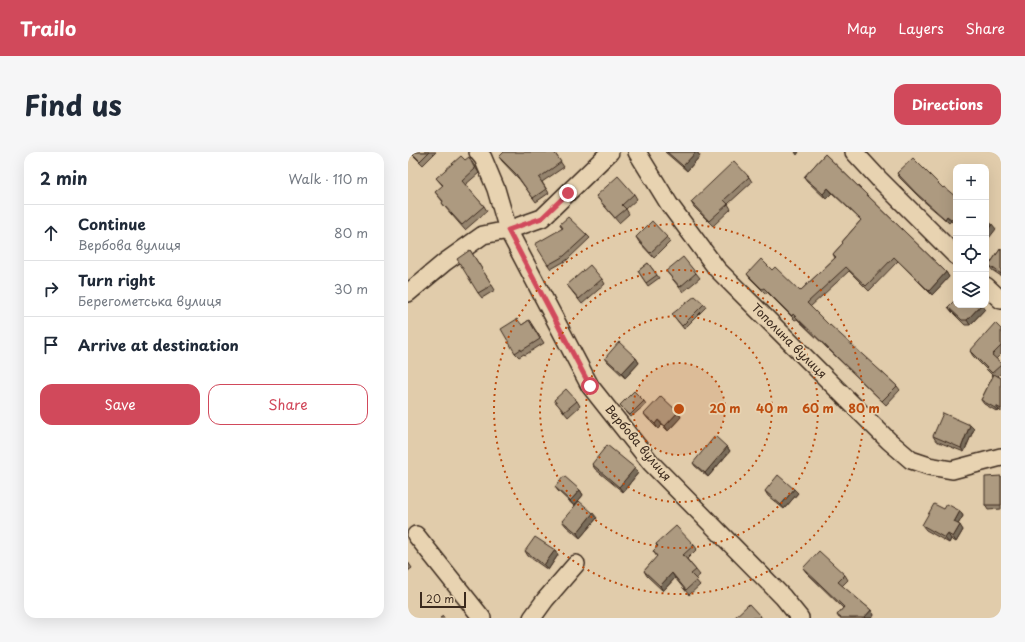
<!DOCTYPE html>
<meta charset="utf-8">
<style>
:root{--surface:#fff;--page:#f6f6f7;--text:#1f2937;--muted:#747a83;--line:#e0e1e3;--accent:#d1495b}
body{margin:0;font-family:"Playpen Sans",sans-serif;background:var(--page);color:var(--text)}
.controls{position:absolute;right:12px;top:12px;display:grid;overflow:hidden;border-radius:8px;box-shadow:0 4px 16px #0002}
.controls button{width:36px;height:36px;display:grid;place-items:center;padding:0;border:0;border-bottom:1px solid var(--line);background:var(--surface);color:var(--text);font:20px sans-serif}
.scale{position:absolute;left:12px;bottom:10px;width:46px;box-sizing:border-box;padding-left:4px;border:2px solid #3b2a1e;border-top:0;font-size:11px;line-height:14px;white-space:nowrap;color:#3b2a1e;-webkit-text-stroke:3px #e8d3b1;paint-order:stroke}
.stop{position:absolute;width:12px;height:12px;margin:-9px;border:3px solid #d1495b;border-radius:50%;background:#fff}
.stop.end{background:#d1495b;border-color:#fff;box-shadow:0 1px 4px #0008}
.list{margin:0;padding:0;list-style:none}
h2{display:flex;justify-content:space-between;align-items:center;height:52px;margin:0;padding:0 16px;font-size:17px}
h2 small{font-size:13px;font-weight:400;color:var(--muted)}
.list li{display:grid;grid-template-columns:26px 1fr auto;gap:12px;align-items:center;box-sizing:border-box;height:56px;padding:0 16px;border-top:1px solid var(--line)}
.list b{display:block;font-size:15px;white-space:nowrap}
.list p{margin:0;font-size:13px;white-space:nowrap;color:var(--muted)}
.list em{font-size:13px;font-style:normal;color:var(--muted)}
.actions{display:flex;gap:8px;padding:12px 16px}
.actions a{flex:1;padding:9px 0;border:1px solid var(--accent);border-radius:12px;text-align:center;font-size:14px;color:var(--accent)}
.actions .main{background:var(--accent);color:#fff}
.icon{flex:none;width:22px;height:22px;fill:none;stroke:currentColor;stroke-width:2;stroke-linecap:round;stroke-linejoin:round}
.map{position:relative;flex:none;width:593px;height:466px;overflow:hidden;border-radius:12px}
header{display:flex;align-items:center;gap:24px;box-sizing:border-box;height:56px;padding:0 20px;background:var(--accent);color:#fff}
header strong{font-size:19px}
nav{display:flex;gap:22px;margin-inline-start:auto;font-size:14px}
.intro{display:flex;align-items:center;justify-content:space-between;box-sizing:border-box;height:96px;padding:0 24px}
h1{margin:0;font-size:28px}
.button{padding:10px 18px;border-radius:12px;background:var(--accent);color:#fff;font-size:14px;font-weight:700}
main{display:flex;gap:24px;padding:0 24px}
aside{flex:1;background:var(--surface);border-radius:12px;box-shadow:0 4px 16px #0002}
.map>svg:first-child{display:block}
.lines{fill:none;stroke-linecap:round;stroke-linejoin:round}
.minor-casing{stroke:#3b2a1e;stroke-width:20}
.minor{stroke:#e8d3b1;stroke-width:17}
.wall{fill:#95846e;stroke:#3b2a1e}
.shaded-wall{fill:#796c5a;stroke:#3b2a1e}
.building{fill:#ad9a80;stroke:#3b2a1e}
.route{stroke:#d1495b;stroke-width:5}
.ring{fill:none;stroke:#bd4d10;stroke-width:2;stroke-dasharray:2 4}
.labels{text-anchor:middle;stroke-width:3.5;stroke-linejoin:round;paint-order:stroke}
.street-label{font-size:12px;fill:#3b2a1e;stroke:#e8d3b1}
.centre{fill:#bd4d10;stroke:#e8d3b1;stroke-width:2}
.ring-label{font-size:12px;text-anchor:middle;font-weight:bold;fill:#bd4d10;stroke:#e8d3b1;stroke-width:3.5;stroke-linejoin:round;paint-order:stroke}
</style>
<header>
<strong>Trailo</strong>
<nav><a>Map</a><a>Layers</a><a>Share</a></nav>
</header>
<div class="intro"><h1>Find us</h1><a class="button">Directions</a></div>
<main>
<aside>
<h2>2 min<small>Walk · 110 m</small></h2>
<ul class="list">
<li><svg class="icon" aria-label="ahead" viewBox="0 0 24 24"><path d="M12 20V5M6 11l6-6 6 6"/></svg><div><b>Continue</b><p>Вербова вулиця</p></div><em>80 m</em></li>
<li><svg class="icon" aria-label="right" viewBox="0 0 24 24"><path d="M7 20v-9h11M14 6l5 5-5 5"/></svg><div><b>Turn right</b><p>Берегометська вулиця</p></div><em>30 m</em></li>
<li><svg class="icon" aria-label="arrive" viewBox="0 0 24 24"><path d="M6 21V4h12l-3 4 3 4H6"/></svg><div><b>Arrive at destination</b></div></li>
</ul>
<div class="actions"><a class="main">Save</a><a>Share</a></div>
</aside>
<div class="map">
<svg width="593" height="466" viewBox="0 0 593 466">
<rect width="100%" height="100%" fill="#e1ccab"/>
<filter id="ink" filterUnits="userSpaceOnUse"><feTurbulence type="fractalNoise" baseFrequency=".025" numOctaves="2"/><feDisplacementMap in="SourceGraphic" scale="8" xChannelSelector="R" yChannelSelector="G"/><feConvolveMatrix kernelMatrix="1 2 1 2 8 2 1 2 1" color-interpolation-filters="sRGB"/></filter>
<g filter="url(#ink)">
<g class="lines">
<defs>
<path id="minor" d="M70,0L75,6L88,37L100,78L182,234L243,311L375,445L392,466
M229,0L261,52L309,117L481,289L503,308L521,314L544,318L593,305
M446,0L471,27L548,104
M578,134L593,148
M0,141L37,110L75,83L100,78L134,66L202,0
M8,383L74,466
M124,466L137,448L168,412"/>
</defs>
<use href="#minor" class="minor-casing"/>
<use href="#minor" class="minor"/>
</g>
<path class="wall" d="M2,0H28L15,13Z
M146,0L156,15L134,30L141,41L128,50L111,27L94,9L91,5Z
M257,0H289L292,4L279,19Z
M417,2L538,120L541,125L524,143L490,109L461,139L441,119L402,155L422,174L489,234L492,238L478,253L389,167L387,168L359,140L358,142L342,126L339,122L364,118L392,139L427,106L425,102L435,91L434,90L453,68L424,41L418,47L399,29L396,25Z
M57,8L64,10L71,21L57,33L76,54L79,59L57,78L37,55L34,51L35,50L27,40L35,34L28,26Z
M489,21L535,36L548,45V73L543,69L541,71L512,46L492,26Z
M341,25L344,30L320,52L323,57L305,74L286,55L283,50Z
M226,42L229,47L218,57L221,62L211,71L192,49L188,44Z
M152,72L179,83L182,86L159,108L143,117L140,113L154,76Z
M228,85H259L262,90L246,106L231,90Z
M593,96V124L584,118L581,113Z
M62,98L87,138L74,146L70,141Z
M240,111L251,126L240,134L230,119Z
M258,119L288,121L292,126L275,140Z
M194,127L197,132L174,152L159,133Z
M296,152L298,155L276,177L264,162Z
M548,153H574L577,157L562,173H557L544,160L540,155Z
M121,168L136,191L117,203L116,202L111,205L107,201L114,173Z
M593,177V202L588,207L593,211V221L590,224L593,226V260L591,258L590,260L576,252L573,248L585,224L565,204L562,199Z
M197,206H228L231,211L217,226L200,210Z
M146,248L169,249L172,254L160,265Z
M236,249L238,252L223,265L212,253Z
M270,260L273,265L260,279L254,273L250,277L240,267L236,262Z
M562,273L566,277L556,300L528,289L525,284Z
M319,295L322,299L300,325L287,314L285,311Z
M184,312L230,321L215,340L187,317Z
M593,324V357L580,358L577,353Z
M147,335L172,338L175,343L166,354L150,339Z
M357,339L390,341L376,357L360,344Z
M536,357L552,359L555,364L550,372L555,378L548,390L543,387L541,391L518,378L514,373Z
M189,366L172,386L158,374L154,369Z
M248,392L286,393L289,397L279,407L292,423L287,427L292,433L281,443L267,426L255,439L239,424L236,419L249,405L245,399L249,395Z
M147,398L150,403L140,418L120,404L117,399Z
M0,410L4,416L0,419Z
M395,416L437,423L440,428L434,434L463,458L466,463L464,466H431L429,463L435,456L398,420Z"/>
<path class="shaded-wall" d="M288,0H289L292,4L279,19L275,14Z
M387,0H391L389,3Z
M420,36L424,41L418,47L415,42Z
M539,64L543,69L541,71L537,67Z
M584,72L588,77L578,90V81Z
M538,120L541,125L524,143L521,139Z
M573,153H574L577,157L562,173L559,168Z
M228,206L231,211L217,226L214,221Z
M588,254L591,258L590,260L587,256Z
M270,260L273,265L260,279L257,274Z
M250,268L254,273L250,277L247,272Z
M562,273L566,277L556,300L553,296Z
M319,295L322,299L300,325L297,321Z
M227,316L230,321L215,340L211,335Z
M386,337L390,341L376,357L373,353Z
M172,338L175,343L166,354L162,349Z
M552,359L555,364L549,374L546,370Z
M185,361L189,366L172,386L169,381Z
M552,373L555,378L548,390L545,385Z
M540,382L543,387L541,391L537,386Z
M147,398L150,403L140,418L136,413Z
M264,421L267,426L255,439L252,434Z
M463,458L466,463L464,466H456Z"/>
<path class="building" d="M3,0H21L12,9Z
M96,0H146L153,10L131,26L138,37L125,46L108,22L91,5Z
M259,0H288L275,14Z
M417,2L538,120L521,139L486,105L458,134L438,115L399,151L422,174V173L489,234L474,249L385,162L384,164L356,136L354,137L339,122L353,107L364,118L367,115L392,139L428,105L425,102L435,91L434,90L453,68L420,36L415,42L396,25Z
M53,4L57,8L61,5L67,17L54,29L76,54L54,73L34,51L35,49L27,40L35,33L28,26Z
M505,6L535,36L536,35L548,45V71L539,64L537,67L508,41L489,21Z
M326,9L341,25L316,48L320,52L301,69L283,50Z
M210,24L226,42L214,53L218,57L207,66L188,44Z
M160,65L179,83L156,104L140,113L127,92L155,76L152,72Z
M578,68L584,72L578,81Z
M244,69L259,85L242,101L228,85Z
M593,96V122L581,113Z
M62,98L84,133L70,141L49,107Z
M275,105L288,121L272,135L258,119Z
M240,111L249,123L238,131L230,119Z
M182,113L194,127L171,147L159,133Z
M287,144L296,152L274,174L264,162Z
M548,147V153H573L559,168H554L540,155Z
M109,167L114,173L121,168L132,187L113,199V197L107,201L93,177Z
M587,171L593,177V194L584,203L593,211V213L584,221L562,199Z
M211,190L228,206L214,221L197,206Z
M586,222L593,226V257L588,254L587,256L573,248Z
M158,237L169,249L156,260L146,248Z
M226,239L236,249L222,263L212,253Z
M253,244L270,260L257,274L250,268L247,272L236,262Z
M535,261L562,273L553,296L525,284Z
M307,284L319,295L297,321L285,311Z
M199,293L227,316L211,335L184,312Z
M370,323L386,337L373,353L357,339Z
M156,324L172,338L162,349L147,335Z
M593,324V353H577V325Z
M171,349L185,361L169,381L154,369Z
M526,352L536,357L539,352L552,359L546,370L552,373L545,385L540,382L537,386L514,373Z
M268,374L286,393L275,403L288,418L283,422L289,428L278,438L264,421L252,434L236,419L249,404L245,399L250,394L248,392Z
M127,385L147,398L136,413L117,399Z
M411,399L437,423L430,430L463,458L456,466H433L429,463L436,455L395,416Z
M341,452L354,466H326Z
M35,464L36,466H32Z"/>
</g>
<g class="lines" filter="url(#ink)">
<path class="route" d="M160,41L134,66L100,78L182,234"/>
</g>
<circle cx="271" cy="257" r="46" fill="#bd4d10" fill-opacity=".12"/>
<g class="ring">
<circle cx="271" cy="257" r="46"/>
<circle cx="271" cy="257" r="93"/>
<circle cx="271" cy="257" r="139"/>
<circle cx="271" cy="257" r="185"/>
</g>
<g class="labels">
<g class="street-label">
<text transform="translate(381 189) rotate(45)" y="4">Тополина вулиця</text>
<text transform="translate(230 291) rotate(50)" y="4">Вербова вулиця</text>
</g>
</g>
<circle cx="271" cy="257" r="6" class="centre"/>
<g class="ring-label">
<text x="317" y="261">20 m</text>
<text x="364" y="261">40 m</text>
<text x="410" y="261">60 m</text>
<text x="456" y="261">80 m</text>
</g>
</svg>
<div class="controls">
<button>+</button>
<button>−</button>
<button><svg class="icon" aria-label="locate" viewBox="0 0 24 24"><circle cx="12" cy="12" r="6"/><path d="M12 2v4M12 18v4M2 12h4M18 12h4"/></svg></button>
<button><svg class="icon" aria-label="layers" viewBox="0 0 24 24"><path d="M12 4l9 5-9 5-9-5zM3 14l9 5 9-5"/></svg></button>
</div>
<div class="scale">20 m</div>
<div class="stop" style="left:182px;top:234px"></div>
<div class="stop end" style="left:160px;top:41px"></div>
</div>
</main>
